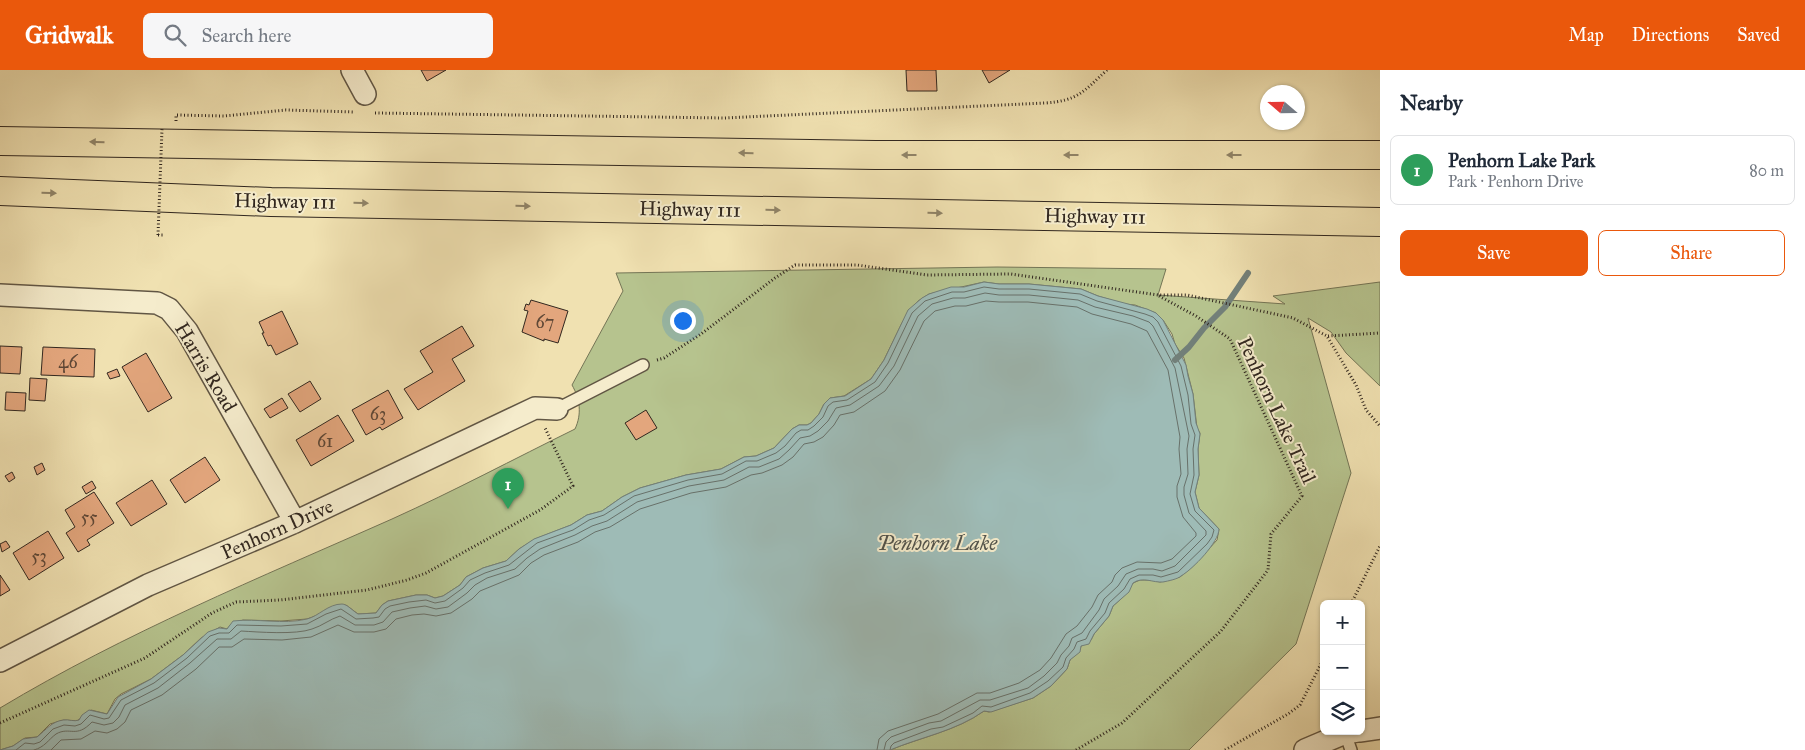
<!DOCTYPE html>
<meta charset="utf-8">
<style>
:root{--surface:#fff;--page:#f6f6f7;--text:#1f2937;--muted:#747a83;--line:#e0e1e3;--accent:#ea580c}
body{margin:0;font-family:"IM FELL Great Primer",serif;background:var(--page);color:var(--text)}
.controls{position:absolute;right:15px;bottom:15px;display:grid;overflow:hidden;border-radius:8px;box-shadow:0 1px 4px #0004}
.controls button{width:45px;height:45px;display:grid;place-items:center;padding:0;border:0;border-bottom:1px solid var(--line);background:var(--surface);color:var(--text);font:25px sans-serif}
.compass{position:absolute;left:1260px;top:15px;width:45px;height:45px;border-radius:50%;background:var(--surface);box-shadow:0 1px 4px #0004;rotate:290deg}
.you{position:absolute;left:682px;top:250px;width:18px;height:18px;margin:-12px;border:4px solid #fff;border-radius:50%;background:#1a73e8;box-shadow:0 0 0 8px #1a73e833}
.badge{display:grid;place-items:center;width:32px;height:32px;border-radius:50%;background:var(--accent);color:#fff;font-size:16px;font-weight:700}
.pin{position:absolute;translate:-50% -41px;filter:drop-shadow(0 1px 2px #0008)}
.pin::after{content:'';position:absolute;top:26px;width:18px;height:15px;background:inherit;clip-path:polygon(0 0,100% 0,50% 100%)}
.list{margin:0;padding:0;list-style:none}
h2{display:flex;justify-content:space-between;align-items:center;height:65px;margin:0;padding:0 20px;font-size:21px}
h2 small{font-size:16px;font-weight:400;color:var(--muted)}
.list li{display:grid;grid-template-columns:32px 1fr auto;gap:15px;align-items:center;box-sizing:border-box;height:70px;margin:0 10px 10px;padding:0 10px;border:1px solid var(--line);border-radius:8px}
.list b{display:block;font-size:19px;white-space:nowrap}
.list p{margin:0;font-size:16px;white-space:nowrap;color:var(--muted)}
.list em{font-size:16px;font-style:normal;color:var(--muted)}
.actions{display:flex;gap:10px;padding:15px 20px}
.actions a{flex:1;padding:11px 0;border:1px solid var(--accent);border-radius:8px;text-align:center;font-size:18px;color:var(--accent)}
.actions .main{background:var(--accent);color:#fff}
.icon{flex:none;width:28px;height:28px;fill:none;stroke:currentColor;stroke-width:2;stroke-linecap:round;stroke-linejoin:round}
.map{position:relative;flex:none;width:1380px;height:680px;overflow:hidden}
header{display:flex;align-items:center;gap:30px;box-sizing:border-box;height:70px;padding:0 25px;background:var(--accent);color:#fff}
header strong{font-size:24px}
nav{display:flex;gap:28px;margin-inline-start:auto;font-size:18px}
.search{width:350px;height:45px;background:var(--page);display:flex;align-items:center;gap:12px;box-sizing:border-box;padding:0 18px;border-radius:8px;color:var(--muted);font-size:19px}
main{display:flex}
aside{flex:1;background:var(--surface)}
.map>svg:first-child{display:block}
.green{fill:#b6c38e;stroke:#747556}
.water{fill:#9ebbb6;stroke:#72807a}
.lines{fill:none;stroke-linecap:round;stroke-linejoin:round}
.shore{stroke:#68716a;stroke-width:1}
.stream{stroke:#72807a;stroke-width:6}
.building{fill:#e3a67d;stroke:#31271f}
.service-casing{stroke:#615644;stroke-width:14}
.minor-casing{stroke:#615644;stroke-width:24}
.motorway-casing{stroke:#31271f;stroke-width:30}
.path{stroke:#31271f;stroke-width:3;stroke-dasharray:1 2.5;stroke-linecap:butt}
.service{stroke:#f5eccc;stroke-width:11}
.minor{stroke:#f5eccc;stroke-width:21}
.motorway{stroke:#f0e1b1;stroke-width:28}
.path-bridge{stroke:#31271f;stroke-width:3;stroke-dasharray:1 2.5;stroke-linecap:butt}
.oneway{fill:#908468}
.labels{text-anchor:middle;stroke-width:4;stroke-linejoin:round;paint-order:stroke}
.number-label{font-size:18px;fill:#5e4736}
.street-label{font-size:20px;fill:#31271f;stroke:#f5eccc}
.water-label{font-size:21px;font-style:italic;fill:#52534c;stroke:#f5eccc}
</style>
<header>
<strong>Gridwalk</strong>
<div class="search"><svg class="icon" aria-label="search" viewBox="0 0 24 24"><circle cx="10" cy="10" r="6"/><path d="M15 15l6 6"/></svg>Search here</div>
<nav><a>Map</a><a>Directions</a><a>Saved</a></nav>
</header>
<main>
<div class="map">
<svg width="1380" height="680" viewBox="0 0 1380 680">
<rect width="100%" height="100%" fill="#f0e1b1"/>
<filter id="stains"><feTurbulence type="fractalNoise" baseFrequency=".004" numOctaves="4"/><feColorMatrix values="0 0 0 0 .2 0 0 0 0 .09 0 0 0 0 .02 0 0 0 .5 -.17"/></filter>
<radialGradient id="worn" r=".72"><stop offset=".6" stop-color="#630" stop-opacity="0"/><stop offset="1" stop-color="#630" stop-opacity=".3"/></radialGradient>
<path class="green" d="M997,197L1166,199L1158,225L1285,234L1273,226L1380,212V316L1346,283L1331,262L1308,248L1351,403L1296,574L1189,680H890C921,667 956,661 984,641L989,642L1033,628L1051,616L1067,599L1070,590L1080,580L1081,576L1091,570L1094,564L1109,546L1113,536L1122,528L1133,513L1140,510H1152L1160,512L1180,507L1195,494L1217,470L1219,459L1199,438L1195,422L1199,405L1198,379L1200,363L1197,358L1193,324L1184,288L1175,274L1172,264L1163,250L1156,243L1135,235L1124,234L1098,226L1081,219L1029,214H999L984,212L929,224L918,231L902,253L884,290L871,309L844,326L830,328L824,334L819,344L811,353L807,355H799L792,359L774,378L756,386L744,387L721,399L686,405L640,418L622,427L602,441L587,445L571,455L535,469L519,479L506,491L483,498L466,507L460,515L443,526L435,528L427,525H416L388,531L382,535L376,543L358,544L346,535L307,549L281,551L243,550L231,554L227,559L220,557L201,568L183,585L151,609L121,624L115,629L107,644L91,640L77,651L64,650L50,654L37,667L25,668L13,676L0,680V638C125,563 259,508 392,449C454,421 514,389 575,359C582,344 580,329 572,315L623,221L616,203Z"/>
<path class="water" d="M984,212L999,214H1029L1081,219L1098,226L1147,239L1156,243L1163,250L1186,295L1188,306L1193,324L1196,353L1200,364L1198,379L1199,405L1195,422L1199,438L1219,459C1219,472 1193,499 1181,506C1178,509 1168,511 1163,512C1153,513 1143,506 1133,513L1129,522L1113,536L1109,546L1094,564L1089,574L1081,576L1080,582L1070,590L1067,599L1051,616L1033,628L991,642L984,641C956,661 921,667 890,680H0L13,676L23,669L37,667C47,659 51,652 63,650C69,649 74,652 79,650L82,645L89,640L107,644L118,627L151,609L183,585L208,562L219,558L227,559L233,551C257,548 283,555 307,549C319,546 328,534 342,534C347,534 353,541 358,544L376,543L382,535L388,531L416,525H427L435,528L443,526L460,515L466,507L483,498L506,491L519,479L534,469L571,455L587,445L602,441L622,427L640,418L686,405L721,399L744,387L756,386L774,378L792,359L799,355H807L811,353L819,344L824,334L830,328L845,326L871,309L884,290L908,240L922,228L929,224L951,217H964Z"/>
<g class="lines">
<path class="shore" d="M16,680L25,673L34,674L40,672L53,659L64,655L75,656L81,654L90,645L104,649L109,648L121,630L154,613L187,588L210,566L219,563H229L237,555L281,556L307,554L326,544L341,539L356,549L373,548L379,547L385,539L390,536L409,532L426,530L435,533L445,531L463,518L470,510L485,503L509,495L537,473L573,460L589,450L604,445L634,426L688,410L722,404L746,391H757L776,383L785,376L796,363L801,360H808L814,356L823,347L828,336L833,332L847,330L875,312L888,293L912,243L925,231L952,222H964L984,217L999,219H1029L1080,224L1097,231L1145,244L1153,247L1158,252L1181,296L1188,325L1191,354L1195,365L1193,379L1194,405L1190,424L1195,441L1214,460L1212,467L1207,474L1178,502L1161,507L1153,505H1139L1130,509L1124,519L1109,533L1105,543L1090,561L1086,569L1077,572L1074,579L1066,588L1063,597L1048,611L1030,623L991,637L982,636L973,643L943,657L931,659L894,673L891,676L890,680
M34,680C45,677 48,670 56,664C70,656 76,669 92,652L104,655L113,653L119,647L125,635L158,618L190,593L217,569H231L241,561C258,562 296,565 312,559C322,556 330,549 340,546L355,555H374L383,552L392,542L410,538L425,536L436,539L448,537L467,523L475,515L487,508L515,499L527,488L540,479L575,465L592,456L607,451L637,432L689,416L724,410L749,397H759L779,389L789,380L800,368L810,366L818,361L828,351L836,338L850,335L879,316L894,296L918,246L932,234L953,228H965L985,223L999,225H1029L1078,230L1095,237L1133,246L1149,252L1153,256L1175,298L1189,366L1187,379L1188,404L1184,417V425L1189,443L1206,461V465L1175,496L1162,501L1153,499H1138L1126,504L1118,516L1104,529L1099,540L1082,563L1072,568L1069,576L1061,585L1057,593L1044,606L1028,618L990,630H980L941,651L929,653L891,667L886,672L884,680
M51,680L61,670L81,669L95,661L107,663L117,659L125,652L131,640L162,625L196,599L219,577H232L244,569L282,570L311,567L338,555L354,562H374L386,559L396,549L412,545L424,544L436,546L451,543L472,529L480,521L519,505L531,493L544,485L578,472L595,462L610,457L640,439L691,423L726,417L751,405L762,403L782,395L793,387L804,374L814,372L823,367L834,355L840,345L854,342L885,321L900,300L924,251L935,241L955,236H966L986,231L999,232H1028L1077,237L1092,244L1131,254L1147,261L1168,300L1180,367L1179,379L1181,404L1177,416V427L1183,447L1196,463V466L1172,489L1161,493L1137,492L1122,498L1115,505L1112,512L1098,525L1092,537L1077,556L1066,564L1051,588L1040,600L1019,613L990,623H977L938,644L888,661L879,669L877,680"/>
<path class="stream" d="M1175,290L1189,277L1204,258L1225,237L1248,203"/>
</g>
<path class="building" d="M421,0H446L427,11Z
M906,0H936L937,21H907Z
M982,0H1010L989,13Z
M531,230L568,241L558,273L544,269V271L522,262L528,241L524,240L526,234L529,235Z
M282,241L298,274L276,285L271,275L268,276L262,263H264L259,252Z
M462,256L474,276L452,289L465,311L418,340L404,319L433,302L420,281Z
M0,276L22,277L20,304L0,303Z
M43,277L95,279L94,307L41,305Z
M146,283L172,328L148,342L122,297Z
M117,299L120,306L110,309L107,303Z
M30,308L47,309L45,331L29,330Z
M310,311L321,329L300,342L288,324Z
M388,320L403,348L382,360L380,357L366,365L352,340Z
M6,322L26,323L25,341L5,340Z
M282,328L288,338L270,348L264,339Z
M646,340L657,358L636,370L625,353Z
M338,345L354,371L311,396L296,370Z
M205,387L220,410L185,433L170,410Z
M42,393L45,400L37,405L34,397Z
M12,402L15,408L9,412L5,406Z
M152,410L167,434L131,456L116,433Z
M92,411L96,418L86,424L82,417Z
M94,422L114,453L87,470L90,475L78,482L66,463L75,457L65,440Z
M48,461L64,488L29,510L13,483Z
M6,471L10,477L2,482L0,474Z
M0,505L10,520L0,526Z"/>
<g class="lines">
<defs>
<path id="service" d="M557,339L643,295
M1345,663L1351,680"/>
<path id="minor" d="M352,0L365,24
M0,225L157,233L169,239L187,261L295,452
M0,591L148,515L295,452L535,338L557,339
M1361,661L1380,658
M1305,680L1345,663L1358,661"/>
<path id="motorway" d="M0,71L875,85H1380
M0,121L271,132L1380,152"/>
</defs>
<use href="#service" class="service-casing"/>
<use href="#minor" class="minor-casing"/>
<use href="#motorway" class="motorway-casing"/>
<path class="path" d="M375,43L724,48L1045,33C1078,31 1084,21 1107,0
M176,51V45L224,46L286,40L354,42
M158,165H165
M1328,266L1380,263
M657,290L664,288L701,264L775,208L795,195H857L927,205L1011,204L1158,225H1187L1293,248L1327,266L1356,315L1366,340L1380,356
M1351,534L1380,476
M0,653L145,588L212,543L236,532L280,530L367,520L407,510L426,503L540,440L573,416L545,358
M1076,680L1122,653L1221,561L1268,500L1271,464L1302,426L1230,269L1196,246L1159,226
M1225,680L1288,644L1300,635L1324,588"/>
<use href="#service" class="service"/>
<use href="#minor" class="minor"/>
<use href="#motorway" class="motorway"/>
<path class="path-bridge" d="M158,165L162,59"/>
</g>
<defs><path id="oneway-solid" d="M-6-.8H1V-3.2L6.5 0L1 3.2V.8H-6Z" transform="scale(1.25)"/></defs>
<g class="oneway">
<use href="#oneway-solid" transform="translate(97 72) rotate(-179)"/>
<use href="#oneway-solid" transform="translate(746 83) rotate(-179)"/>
<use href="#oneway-solid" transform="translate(909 85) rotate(180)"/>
<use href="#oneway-solid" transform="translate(1071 85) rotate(180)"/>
<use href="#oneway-solid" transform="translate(1234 85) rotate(180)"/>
<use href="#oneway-solid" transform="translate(49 123) rotate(2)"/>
<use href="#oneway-solid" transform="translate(361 133) rotate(1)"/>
<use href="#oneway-solid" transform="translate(523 136) rotate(1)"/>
<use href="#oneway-solid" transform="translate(773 140) rotate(1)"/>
<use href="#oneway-solid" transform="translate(935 143) rotate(1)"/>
</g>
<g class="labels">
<g class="number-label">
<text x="545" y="258">67</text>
<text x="68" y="298">46</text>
<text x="378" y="350">63</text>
<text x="325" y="377">61</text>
<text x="89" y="453">55</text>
<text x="39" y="492">53</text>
</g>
<g class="street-label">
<text transform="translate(285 131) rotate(1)" y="7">Highway 111</text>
<text transform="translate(690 139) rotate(1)" y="7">Highway 111</text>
<text transform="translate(1095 146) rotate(1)" y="7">Highway 111</text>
<text transform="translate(206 297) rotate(59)" y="7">Harris Road</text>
<text transform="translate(1277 340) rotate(65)" y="7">Penhorn Lake Trail</text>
<text transform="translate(277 459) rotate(-24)" y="7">Penhorn Drive</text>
</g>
<g class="water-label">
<text x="937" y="480">Penhorn Lake</text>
</g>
</g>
<rect width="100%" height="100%" filter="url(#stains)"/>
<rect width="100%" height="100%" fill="url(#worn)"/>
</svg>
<div class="controls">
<button>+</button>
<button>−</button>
<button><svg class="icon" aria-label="layers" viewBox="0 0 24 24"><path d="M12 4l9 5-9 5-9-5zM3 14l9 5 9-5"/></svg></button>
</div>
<svg class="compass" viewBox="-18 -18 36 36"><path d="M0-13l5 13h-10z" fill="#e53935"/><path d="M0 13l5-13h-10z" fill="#747a83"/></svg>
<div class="you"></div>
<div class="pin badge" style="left:508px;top:439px;background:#2e9e5b">1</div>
</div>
<aside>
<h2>Nearby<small></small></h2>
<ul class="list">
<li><span class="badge" style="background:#2e9e5b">1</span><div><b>Penhorn Lake Park</b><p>Park · Penhorn Drive</p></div><em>80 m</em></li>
</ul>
<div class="actions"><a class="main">Save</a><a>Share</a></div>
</aside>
</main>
